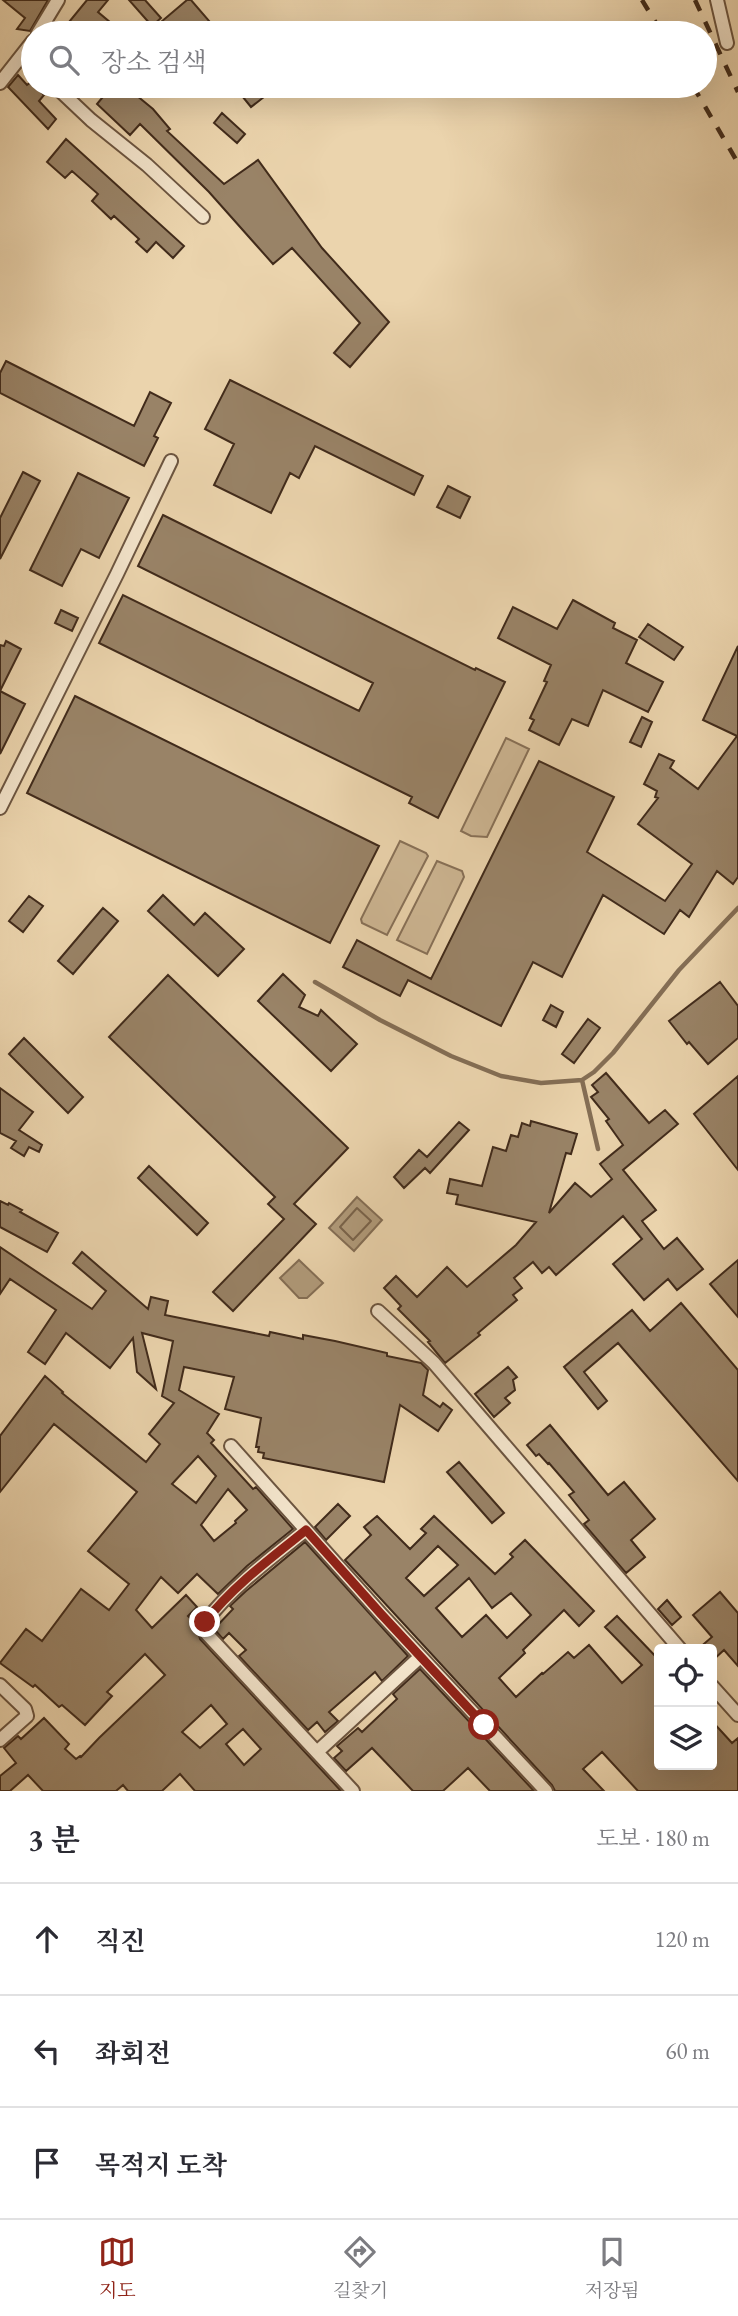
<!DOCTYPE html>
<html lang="ko">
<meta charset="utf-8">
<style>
:root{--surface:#fff;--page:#f2f2f3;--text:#2b2b33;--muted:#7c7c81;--line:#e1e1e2;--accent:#8f2418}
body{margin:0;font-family:"EB Garamond","Noto Serif KR",serif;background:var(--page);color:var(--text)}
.controls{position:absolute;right:21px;bottom:21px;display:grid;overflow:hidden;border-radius:7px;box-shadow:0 7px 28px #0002}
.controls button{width:63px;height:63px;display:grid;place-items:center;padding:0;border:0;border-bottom:2px solid var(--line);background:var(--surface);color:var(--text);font:35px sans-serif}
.stop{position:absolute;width:21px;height:21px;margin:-16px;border:5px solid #8f2418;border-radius:50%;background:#fff}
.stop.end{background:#8f2418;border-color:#fff;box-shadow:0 2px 7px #0008}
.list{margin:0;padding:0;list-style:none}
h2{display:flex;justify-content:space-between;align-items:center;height:91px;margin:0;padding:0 28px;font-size:30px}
h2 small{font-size:23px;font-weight:400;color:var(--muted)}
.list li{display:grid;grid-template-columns:46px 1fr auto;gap:21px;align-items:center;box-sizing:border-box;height:112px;padding:0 28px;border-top:2px solid var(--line)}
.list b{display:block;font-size:26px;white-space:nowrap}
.list em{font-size:23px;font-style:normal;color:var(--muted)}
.icon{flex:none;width:38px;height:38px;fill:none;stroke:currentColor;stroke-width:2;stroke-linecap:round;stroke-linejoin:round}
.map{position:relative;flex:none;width:738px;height:1791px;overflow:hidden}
.search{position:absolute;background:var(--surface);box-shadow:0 7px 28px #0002;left:21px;right:21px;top:21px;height:77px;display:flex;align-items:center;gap:18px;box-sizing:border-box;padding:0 24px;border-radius:38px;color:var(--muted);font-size:26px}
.sheet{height:427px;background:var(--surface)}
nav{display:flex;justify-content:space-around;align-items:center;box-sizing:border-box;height:98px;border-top:2px solid var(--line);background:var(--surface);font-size:19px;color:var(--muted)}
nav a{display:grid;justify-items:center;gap:4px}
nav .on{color:var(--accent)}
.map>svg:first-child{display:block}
.green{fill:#ceb794;stroke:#887158;stroke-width:2}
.water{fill:#b19b7b;stroke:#846e55;stroke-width:2}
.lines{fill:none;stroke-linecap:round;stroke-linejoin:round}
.shore{stroke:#79634b;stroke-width:2}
.stream{stroke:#846e55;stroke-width:4.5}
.building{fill:#998367;stroke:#412b1b;stroke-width:2;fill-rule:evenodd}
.street-casing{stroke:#6c5540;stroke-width:16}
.street{stroke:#f2e3ca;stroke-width:12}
.rail{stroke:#412b1b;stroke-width:4.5;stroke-dasharray:12 12;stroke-linecap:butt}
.route{stroke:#8f2418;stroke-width:9}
</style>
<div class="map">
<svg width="738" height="1791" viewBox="0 0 738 1791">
<rect width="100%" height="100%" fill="#ebd4ad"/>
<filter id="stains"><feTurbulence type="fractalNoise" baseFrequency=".00286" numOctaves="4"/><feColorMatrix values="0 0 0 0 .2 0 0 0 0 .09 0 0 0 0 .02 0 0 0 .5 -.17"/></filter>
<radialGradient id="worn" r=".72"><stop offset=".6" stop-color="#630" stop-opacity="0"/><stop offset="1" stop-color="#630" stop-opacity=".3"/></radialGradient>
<path class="green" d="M506,738L529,749L487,837L471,836L461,831Z
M400,841L426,853L428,856L387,935L362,923L361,919Z
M437,861L462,871L464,877L427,954L397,940Z"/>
<path class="water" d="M357,1197L382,1220L354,1251L329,1228Z
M299,1260L323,1283L307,1298H299L280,1278Z"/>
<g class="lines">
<path class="shore" d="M357,1208L371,1221L353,1240L340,1227Z"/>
<path class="stream" d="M315,982L380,1020L451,1056L501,1076L541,1083L582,1080L594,1072L613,1053L679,970L738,908
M582,1080L598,1149"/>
</g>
<path class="building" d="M3,0H48L30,31L17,29L25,18Z
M87,0H108L98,12L123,33H60Z
M129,0H145L161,18L152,26Z
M187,0H191L210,22L196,33H172L161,22Z
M18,75L27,85L31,82L44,95L39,101L56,119L48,129L8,87Z
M112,86H125L153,109L170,129L167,131L224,184L258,160L322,248L389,322L350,367L334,353L360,323L292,248L273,264L209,192L140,124L130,135L97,104Z
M234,86H278L251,107Z
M222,113L245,134L237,143L214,123Z
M66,139L184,246L173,258L156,242L147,252L136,242L139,239L114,216L111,219L92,201L98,194L72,171L65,178L47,162Z
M6,361L134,426L150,392L171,403L154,436L158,438L144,466L0,393V373Z
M230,380L423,476L414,495L315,446L299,478L290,473L271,513L214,485L234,444L205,429Z
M23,472L40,481L0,559V518Z
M78,473L129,498L99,558L81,549L62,586L30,570Z
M448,486L470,497L460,518L437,507Z
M163,515L475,670L476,668L505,682L438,818L409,803L412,797L99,643L123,595L359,711L373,683L138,566Z
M573,600L615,623L613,628L637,640L626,663L663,682L648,712L603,690L588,726L572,719L559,745L529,730L534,720L530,718L547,682L544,681L551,665L498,638L513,607L557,629Z
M61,610L78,618L72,631L55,623Z
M648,624L683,647L674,660L639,637Z
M6,641L21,649L0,691V645L4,646Z
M738,646V877L733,884L717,871L689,917L680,910L664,934L603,895L562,977L533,962L501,1026L408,980L400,996L343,967L357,940L431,979L539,761L614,797L587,852L665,901L692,864L638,824L658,798L655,797L657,791L644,784L659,754L674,761L670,768L698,789L737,736L703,720Z
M0,691L25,704L0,754Z
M75,696L379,846L330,943L27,793Z
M642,717L652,722L641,747L630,742Z
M163,895L194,925L205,913L244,949L218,976L148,911Z
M29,896L43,906L23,932L9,921Z
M103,908L118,921L73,974L58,961Z
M283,974L305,995L299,1007L318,1016L321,1010L357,1044L331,1071L258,1001Z
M168,975L348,1148L294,1204L316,1224L233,1311L213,1292L284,1219L268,1204L275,1197L109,1037Z
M720,982L738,1006V1038L708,1064L689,1042L687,1044L669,1021Z
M551,1005L563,1012L556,1027L543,1020Z
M588,1019L600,1028L574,1063L562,1054Z
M24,1038L83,1097L68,1113L9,1054Z
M606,1073L649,1123L665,1110L678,1124L623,1170L656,1210L642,1221L664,1249L677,1238L703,1269L677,1290L668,1279L644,1300L613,1264L642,1239L623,1216L556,1275L549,1267L542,1273L533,1262L514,1278L522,1288L513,1295L517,1300L478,1333L480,1335L445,1363L428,1342L430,1341L398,1309L401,1306L384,1288L396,1276L417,1297L447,1267L467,1287L516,1245L536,1222L456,1204L458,1195L447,1193L450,1179L482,1186L493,1147L506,1151L511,1135L518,1137L522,1123L530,1126L531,1121L577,1134L571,1154L566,1153L549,1213L575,1183L591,1197L612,1179L600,1164L623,1145L606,1121L609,1119L591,1097L598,1092L592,1085Z
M738,1076V1170L694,1114Z
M0,1088L33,1112L19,1130L42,1145L39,1152L29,1147L24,1156L11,1148L16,1141L0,1133Z
M459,1122L469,1130L430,1173L425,1168L404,1188L394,1177L419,1150L427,1157Z
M149,1166L208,1223L197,1235L138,1178Z
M0,1201L8,1205L9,1203L22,1210L20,1212L58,1233L47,1252L0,1227Z
M0,1247L92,1309L106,1291L73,1263L82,1252L148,1309L151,1297L168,1301L165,1315L269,1336L270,1332L303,1339V1335L335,1341L387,1353V1356L421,1363L428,1370L423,1395L440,1407L443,1403L452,1410L438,1431L400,1405L384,1482L263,1458L264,1453L258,1452L259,1447H256L261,1418L225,1409L234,1377L184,1367L179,1390L219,1414L207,1433L214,1440L211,1443L253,1489L256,1487L293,1529L247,1566L218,1594L197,1574L178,1593L161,1577L136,1610L152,1628L186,1595L197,1607L188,1616L197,1625L200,1639L341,1791H195L180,1774L162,1791H128L123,1785L116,1791H43L28,1775L10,1791H0V1776L16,1763L4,1748L18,1736L21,1739L44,1718L69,1744L65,1749L76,1759L80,1756L81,1757L99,1738L165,1675L145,1654L107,1692L112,1696L85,1725L62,1705L59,1707L35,1685L33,1687L0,1663L26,1629L42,1641L81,1589L109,1610L129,1584L88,1551L137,1492L54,1424L0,1492V1436L45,1376L63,1392L62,1393L146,1462L160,1444L149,1434L174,1403L162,1396L173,1341L142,1333L156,1389L137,1372L133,1338L110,1368L66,1333L45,1364L28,1352L56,1310L10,1279L0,1294ZM198,1456L216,1476L196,1503L172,1484ZM228,1489L247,1510L235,1521L236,1523L214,1541L201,1525ZM211,1705L227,1724L200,1748L182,1732ZM243,1729L261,1749L244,1765L226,1744Z
M738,1260V1317L710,1284Z
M681,1303L738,1370V1481L618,1343L584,1372L607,1401L598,1409L564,1367L632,1310L650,1331Z
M508,1367L517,1377L513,1380L515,1390L505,1398L510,1403L494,1417L475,1394Z
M550,1425L608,1495L624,1482L655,1519L631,1540L645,1557L626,1573L584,1524L589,1520L569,1495L574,1492L549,1463L548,1464L539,1454L536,1456L527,1445Z
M459,1462L504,1513L492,1523L447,1472Z
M338,1504L350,1516L326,1540L315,1527Z
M377,1516L410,1549L426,1533L421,1529L434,1516L495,1574L513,1557L510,1554L525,1540L594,1611L579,1626L564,1610L523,1650L525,1653L499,1678L516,1697L542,1673L543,1674L568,1652L574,1658L589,1645L622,1683L642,1665L605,1627L617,1616L659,1660V1765H712V1721L732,1743L738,1738V1791H638L602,1752L583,1769L604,1791H555L552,1785L345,1560L371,1535L364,1527ZM438,1546L458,1565L424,1596L406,1578ZM469,1578L492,1608L511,1593L531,1615L507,1638L486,1615L462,1637L436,1608Z
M305,1542L408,1656L382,1681L375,1672L329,1712L338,1721L325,1732L317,1722L308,1730L239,1656L246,1650L229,1633L223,1639L214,1629L233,1609L230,1606L246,1591Z
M720,1592L738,1613V1666L724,1650L712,1661V1649H698L712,1637L693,1615Z
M667,1600L681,1617L672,1625L658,1609Z
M420,1669L534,1791H490L468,1768L443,1791H413L372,1748L346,1771L334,1758L342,1751L337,1746L358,1728L362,1732L397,1699L393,1694Z"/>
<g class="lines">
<defs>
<path id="street" d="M717,0L727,43
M38,33L58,0
M0,83L33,41
M55,86L91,120L147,165L203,217
M0,808L117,574L171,461
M378,1311L434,1363L680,1649
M231,1446L381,1614L546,1791
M306,1530C271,1558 233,1586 205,1622L206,1633L353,1791
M0,1685L25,1709L27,1716L0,1740
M712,1686L738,1715
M317,1752L420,1657"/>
</defs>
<use href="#street" class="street-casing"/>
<use href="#street" class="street"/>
<path class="rail" d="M642,0L662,33
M695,0L738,92
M693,86L738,163"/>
</g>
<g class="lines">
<path class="route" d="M205,1622C233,1586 271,1558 306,1530L381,1614L484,1725"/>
</g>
<rect width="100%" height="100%" filter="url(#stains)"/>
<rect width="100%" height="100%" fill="url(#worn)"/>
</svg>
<div class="controls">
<button><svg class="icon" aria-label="locate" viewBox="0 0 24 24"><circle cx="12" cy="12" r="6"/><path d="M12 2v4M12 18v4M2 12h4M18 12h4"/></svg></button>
<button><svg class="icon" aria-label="layers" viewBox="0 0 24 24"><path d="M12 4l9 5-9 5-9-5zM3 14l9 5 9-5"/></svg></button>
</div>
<div class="stop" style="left:484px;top:1725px"></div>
<div class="stop end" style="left:205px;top:1622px"></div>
<div class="search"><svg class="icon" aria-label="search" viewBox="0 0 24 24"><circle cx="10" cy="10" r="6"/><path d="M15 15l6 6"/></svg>장소 검색</div>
</div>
<section class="sheet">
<h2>3 분<small>도보 · 180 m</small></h2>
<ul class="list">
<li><svg class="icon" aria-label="ahead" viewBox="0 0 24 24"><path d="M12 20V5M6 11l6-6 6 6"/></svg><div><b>직진</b></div><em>120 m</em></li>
<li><svg class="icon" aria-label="left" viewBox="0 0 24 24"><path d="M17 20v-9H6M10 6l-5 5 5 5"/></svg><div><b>좌회전</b></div><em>60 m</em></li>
<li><svg class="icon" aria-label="arrive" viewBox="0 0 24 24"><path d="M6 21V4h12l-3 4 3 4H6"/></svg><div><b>목적지 도착</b></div></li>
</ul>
</section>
<nav>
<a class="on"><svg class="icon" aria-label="map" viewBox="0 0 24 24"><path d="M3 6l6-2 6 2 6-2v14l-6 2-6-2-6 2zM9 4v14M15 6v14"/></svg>지도</a>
<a><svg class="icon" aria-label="directions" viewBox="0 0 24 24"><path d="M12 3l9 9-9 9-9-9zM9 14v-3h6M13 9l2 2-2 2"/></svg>길찾기</a>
<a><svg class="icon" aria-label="saved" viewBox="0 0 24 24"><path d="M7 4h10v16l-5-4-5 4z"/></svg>저장됨</a>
</nav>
